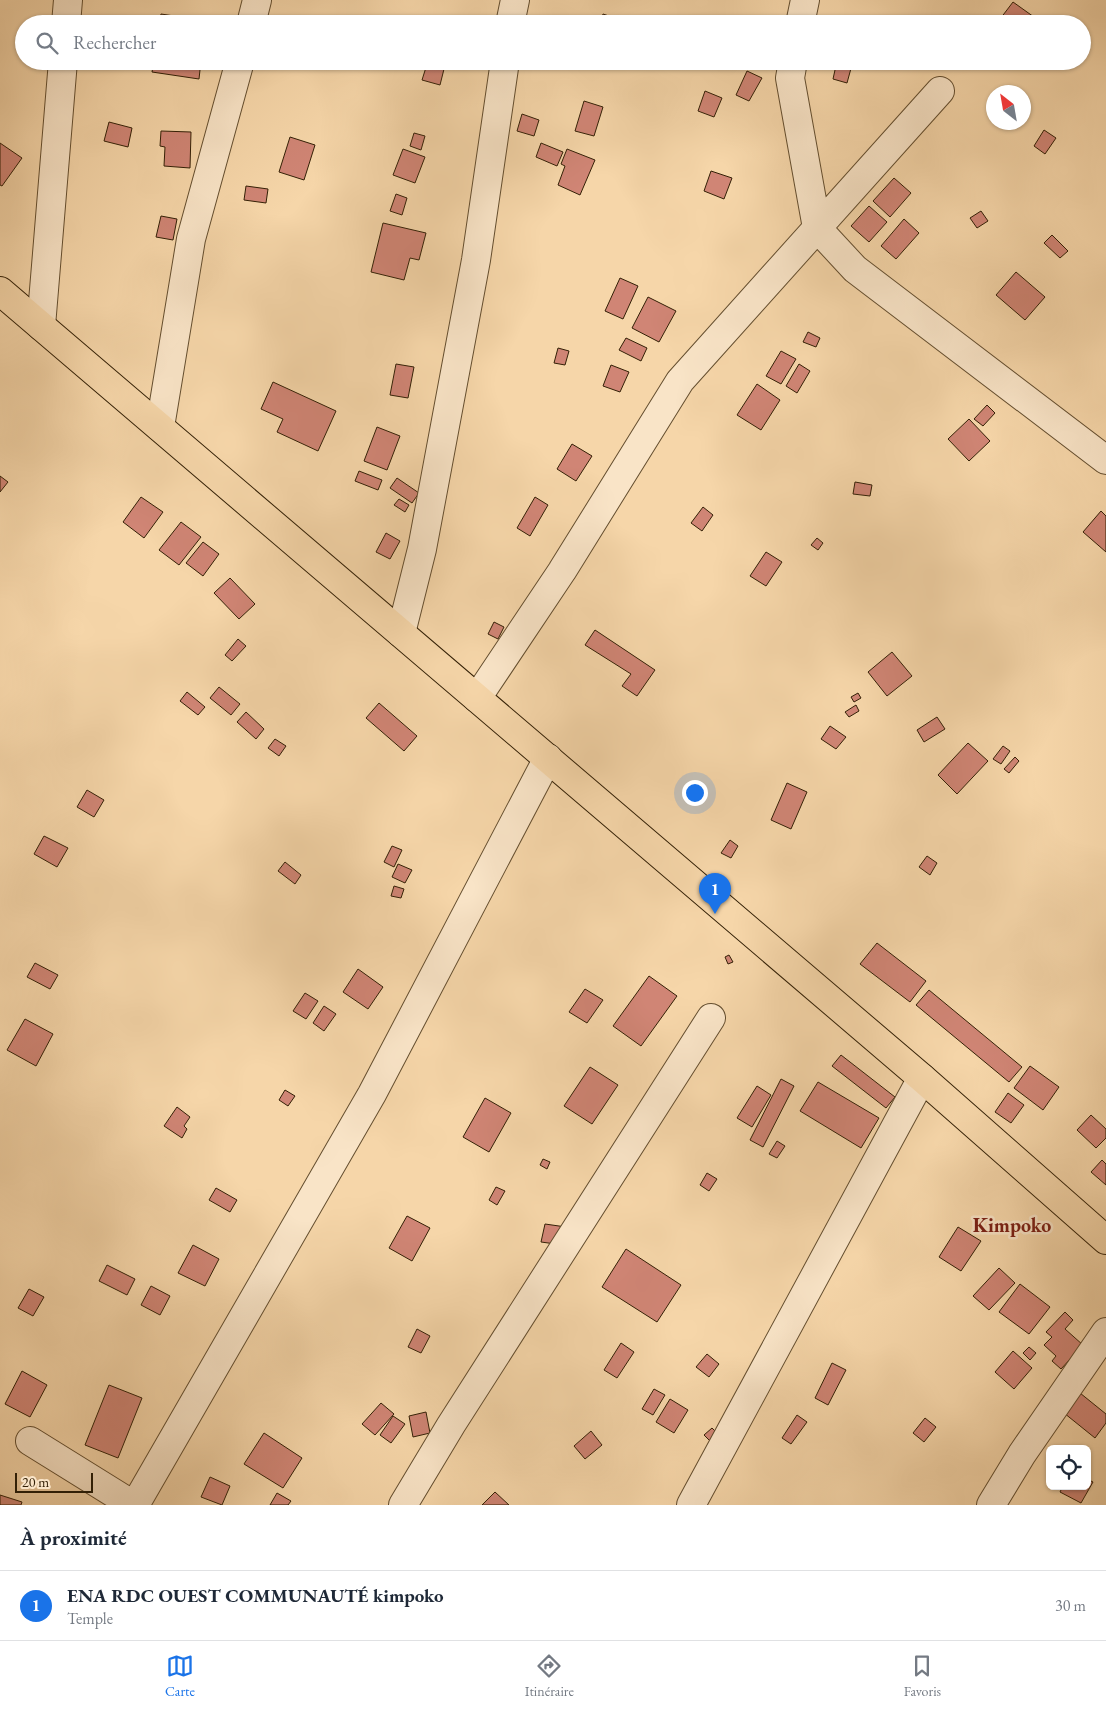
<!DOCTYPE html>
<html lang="fr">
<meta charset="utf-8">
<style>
:root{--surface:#fff;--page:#f2f2f3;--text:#1f2937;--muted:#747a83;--line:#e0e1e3;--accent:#1a73e8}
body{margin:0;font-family:"EB Garamond",serif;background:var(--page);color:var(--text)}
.controls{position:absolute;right:15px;bottom:15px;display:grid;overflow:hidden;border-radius:8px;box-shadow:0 1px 4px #0004}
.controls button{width:45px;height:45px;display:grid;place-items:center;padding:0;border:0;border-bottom:1px solid var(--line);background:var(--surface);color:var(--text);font:25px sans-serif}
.compass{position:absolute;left:986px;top:85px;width:45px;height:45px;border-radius:50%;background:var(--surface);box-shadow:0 1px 4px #0004;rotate:329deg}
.scale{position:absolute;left:15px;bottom:12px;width:78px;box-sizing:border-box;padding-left:5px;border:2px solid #332006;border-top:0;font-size:14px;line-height:18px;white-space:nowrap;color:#332006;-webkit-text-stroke:4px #f9e4c7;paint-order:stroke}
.you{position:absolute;left:694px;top:792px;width:18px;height:18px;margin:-12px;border:4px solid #fff;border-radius:50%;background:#1a73e8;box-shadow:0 0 0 8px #1a73e833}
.badge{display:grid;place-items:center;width:32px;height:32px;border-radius:50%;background:var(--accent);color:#fff;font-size:16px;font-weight:700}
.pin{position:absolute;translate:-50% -41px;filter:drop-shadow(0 1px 2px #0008)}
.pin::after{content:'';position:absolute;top:26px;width:18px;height:15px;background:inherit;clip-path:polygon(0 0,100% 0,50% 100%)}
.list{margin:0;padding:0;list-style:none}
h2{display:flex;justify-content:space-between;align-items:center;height:65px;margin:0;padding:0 20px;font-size:21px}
h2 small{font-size:16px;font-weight:400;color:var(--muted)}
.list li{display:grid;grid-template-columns:32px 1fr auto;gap:15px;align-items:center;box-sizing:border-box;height:70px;padding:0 20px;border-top:1px solid var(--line)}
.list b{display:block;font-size:19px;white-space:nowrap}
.list p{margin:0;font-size:16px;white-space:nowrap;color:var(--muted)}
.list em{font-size:16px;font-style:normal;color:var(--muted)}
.icon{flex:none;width:28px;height:28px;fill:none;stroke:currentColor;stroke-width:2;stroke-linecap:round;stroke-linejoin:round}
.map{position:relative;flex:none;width:1106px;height:1505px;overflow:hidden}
.search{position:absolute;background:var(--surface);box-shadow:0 1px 4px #0004;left:15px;right:15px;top:15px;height:55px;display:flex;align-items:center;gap:12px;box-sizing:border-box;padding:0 18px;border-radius:28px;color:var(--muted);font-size:19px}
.sheet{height:135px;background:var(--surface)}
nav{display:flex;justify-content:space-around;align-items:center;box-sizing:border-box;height:70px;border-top:1px solid var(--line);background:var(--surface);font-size:14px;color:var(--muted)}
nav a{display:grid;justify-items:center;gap:2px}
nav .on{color:var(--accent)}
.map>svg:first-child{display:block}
.building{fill:#d08575;stroke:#332006}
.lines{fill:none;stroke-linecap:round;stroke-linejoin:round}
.minor-casing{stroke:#644e2f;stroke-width:30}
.major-casing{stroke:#332006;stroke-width:30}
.minor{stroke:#f9e4c7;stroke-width:28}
.major{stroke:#f6d6a9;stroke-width:28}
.labels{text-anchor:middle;stroke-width:5;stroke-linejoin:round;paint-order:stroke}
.quarter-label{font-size:20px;font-weight:bold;fill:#7a1f14;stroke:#f9e4c7}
</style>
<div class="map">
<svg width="1106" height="1505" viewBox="0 0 1106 1505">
<rect width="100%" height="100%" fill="#f6d6a9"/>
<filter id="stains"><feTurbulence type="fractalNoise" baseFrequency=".004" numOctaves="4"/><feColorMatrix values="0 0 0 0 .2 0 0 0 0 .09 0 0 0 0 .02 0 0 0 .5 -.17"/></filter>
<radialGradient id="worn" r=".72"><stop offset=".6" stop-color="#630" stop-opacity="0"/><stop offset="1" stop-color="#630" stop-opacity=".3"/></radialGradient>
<path class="building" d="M1013,2L1041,22L1040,24L997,23Z
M161,14L207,21V24H159Z
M603,14L618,19L616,24H600Z
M337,17L356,23L355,24H335Z
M154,61H201L199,79L152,72Z
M428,61H446L440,85L422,80Z
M837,61H853L847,83L833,79Z
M747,71L762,78L749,101L736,95Z
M705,91L722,98L714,117L698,111Z
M584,101L603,107L594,136L575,131Z
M522,114L539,120L534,136L517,131Z
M109,122L132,128L128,147L104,141Z
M1044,130L1056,138L1045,154L1034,146Z
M161,131L191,132L190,168L164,166L165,147L160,146Z
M414,133L425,136L421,150L410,146Z
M290,137L315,145L304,180L279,172Z
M0,143L22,158L2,186L0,185Z
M541,143L563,152L557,166L536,157Z
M403,149L425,157L415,183L393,175Z
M567,149L595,160L580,195L558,185L565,166L561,164Z
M711,171L732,178L724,199L704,191Z
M894,178L911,193L890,217L873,201Z
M246,186L268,189L266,203L244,200Z
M396,194L407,198L402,215L390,211Z
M869,206L887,222L869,242L851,226Z
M981,211L988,221L977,228L970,218Z
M161,216L177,219L173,240L156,237Z
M904,219L919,233L896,259L881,246Z
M383,223L426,233L419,260L410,258L404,280L371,272Z
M1052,235L1068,251L1060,258L1044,243Z
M1016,272L1045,297L1025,320L996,295Z
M620,278L638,286L623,319L605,311Z
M648,297L676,311L659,342L632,328Z
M808,332L820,338L816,347L803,342Z
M626,338L647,348L641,361L619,350Z
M558,348L569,351L565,365L554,363Z
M781,351L796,359L781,384L766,376Z
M396,364L414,367L408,398L390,395Z
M799,364L810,371L797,393L786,386Z
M611,365L629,372L620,392L603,386Z
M273,382L336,411L318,451L277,432L283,419L261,409Z
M757,384L780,400L761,430L737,415Z
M987,405L995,413L983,426L974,419Z
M969,419L990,441L969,461L948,439Z
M377,427L400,436L387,470L364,461Z
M572,444L592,456L576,481L557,469Z
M359,471L382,480L378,490L355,481Z
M0,476L8,482L0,492Z
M397,478L419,493L412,503L390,488Z
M855,482L872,485L870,496L853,494Z
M141,497L163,512L144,538L123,522Z
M535,497L548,505L530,536L517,528Z
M399,499L409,505L405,512L394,505Z
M703,507L713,515L702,531L691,523Z
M1101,511L1106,516V552L1083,532Z
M181,522L201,537L179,565L159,550Z
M386,533L400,541L390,559L376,552Z
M817,538L823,543L818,550L811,545Z
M203,542L219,554L203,576L186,563Z
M766,552L782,562L766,586L750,576Z
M230,578L255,604L239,619L214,593Z
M494,622L504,627L498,639L488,634Z
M595,630L655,670L637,696L622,686L631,674L585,645Z
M238,639L246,646L232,661L225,655Z
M892,652L912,676L887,696L868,672Z
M219,687L240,704L231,715L210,698Z
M187,692L205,707L198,715L180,701Z
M858,693L861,698L854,702L851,697Z
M379,703L417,736L404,751L366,718Z
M856,705L859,711L849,717L845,712Z
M246,712L264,729L256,739L237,722Z
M937,717L945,729L924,742L917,730Z
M830,726L846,737L836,749L821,739Z
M275,739L286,746L279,756L268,748Z
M968,743L988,761L957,794L938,775Z
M1003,746L1010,751L1001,764L993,759Z
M1015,757L1019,761L1009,773L1004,769Z
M787,783L807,792L791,829L771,820Z
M87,790L104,800L94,817L77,807Z
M44,836L68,848L57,867L34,854Z
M730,840L738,846L731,858L721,853Z
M392,846L402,850L394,867L384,862Z
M927,856L937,863L930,875L919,867Z
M285,862L301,875L295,884L278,871Z
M398,864L412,870L405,883L392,877Z
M394,886L404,889L401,898L391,896Z
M877,943L926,981L910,1002L860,964Z
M729,955L733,962L728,964L725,957Z
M35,963L58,975L50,989L27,977Z
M358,969L383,987L368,1009L343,992Z
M649,976L677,996L641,1046L613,1026Z
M585,989L603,1000L587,1023L569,1012Z
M929,990L1022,1067L1009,1082L916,1005Z
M305,993L318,1001L306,1019L293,1011Z
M324,1006L336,1014L324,1031L313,1023Z
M25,1019L53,1034L36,1066L7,1050Z
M841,1055L895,1097L886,1108L832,1066Z
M1030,1066L1059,1087L1043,1110L1014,1088Z
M590,1067L618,1085L592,1124L564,1106Z
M781,1079L794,1086L763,1147L750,1140Z
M818,1082L879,1118L861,1148L800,1111Z
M757,1086L771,1095L752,1127L737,1118Z
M285,1090L295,1096L288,1106L279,1100Z
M1008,1093L1024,1105L1011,1123L995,1112Z
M485,1098L511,1113L489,1152L463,1137Z
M177,1107L190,1117L184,1126L187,1129L182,1138L164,1126Z
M1091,1115L1106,1129V1138L1096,1148L1077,1130Z
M777,1141L785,1146L777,1158L769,1154Z
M543,1159L550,1162L547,1169L540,1165Z
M1102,1160L1106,1164V1185L1091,1172Z
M707,1173L717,1179L709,1191L700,1185Z
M496,1187L505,1191L497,1205L489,1200Z
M216,1188L237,1200L230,1212L209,1200Z
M407,1216L430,1228L412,1261L389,1248Z
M545,1224L566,1227L563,1245L541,1242Z
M958,1227L981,1241L961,1271L939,1257Z
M193,1245L219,1259L205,1286L178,1273Z
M626,1249L681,1285L657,1322L602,1287Z
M107,1265L135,1279L127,1295L99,1281Z
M999,1268L1015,1283L989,1310L973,1296Z
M1020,1284L1050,1307L1029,1334L999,1312Z
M151,1286L170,1296L160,1315L141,1305Z
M29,1289L44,1297L33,1316L18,1308Z
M1065,1312L1073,1320L1065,1329L1083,1345L1061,1369L1052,1361L1056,1356L1044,1345L1052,1337L1046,1332Z
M417,1329L430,1336L421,1353L408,1347Z
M621,1343L634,1352L617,1378L604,1370Z
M1029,1347L1036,1353L1030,1360L1023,1353Z
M1013,1351L1032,1368L1014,1389L995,1372Z
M707,1354L719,1364L709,1377L696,1367Z
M832,1363L846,1370L828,1405L815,1398Z
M22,1371L47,1385L30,1417L5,1404Z
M109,1385L142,1398L118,1458L85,1445Z
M654,1389L665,1395L653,1415L642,1409Z
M1080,1393L1106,1414V1423L1095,1438L1064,1413Z
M670,1399L688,1410L674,1433L656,1422Z
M381,1403L394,1414L375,1435L362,1424Z
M426,1412L430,1433L413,1437L409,1416Z
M797,1415L807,1422L791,1444L782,1438Z
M393,1416L405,1424L391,1443L380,1435Z
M925,1418L936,1427L924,1442L913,1433Z
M712,1428L718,1434L710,1441L704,1435Z
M591,1431L602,1445L585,1459L574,1446Z
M264,1433L302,1458L283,1488L244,1464Z
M210,1477L230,1486L222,1505L201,1497Z
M1087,1479L1093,1482L1081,1503L1060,1492L1063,1486H1087Z
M495,1492L509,1505H482Z
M277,1493L291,1501L288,1505H270Z
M0,1495L22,1502L21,1505H0Z"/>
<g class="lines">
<defs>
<path id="minor" d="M66,24L68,0
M251,24L257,0
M510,24L515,0
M800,24L805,0
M793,61L790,78L817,228L855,269L1106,460
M41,326L63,61
M160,427L191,239L240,61
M401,633L422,549L476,260L505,61
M477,698L562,571L680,381L940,91
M30,1441L133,1505
M135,1505L372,1094L548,758
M403,1505L451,1425L711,1018
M691,1505L922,1078
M991,1505L1022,1454L1106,1332"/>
<path id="major" d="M0,291L922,1078L1106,1240"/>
</defs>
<use href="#minor" class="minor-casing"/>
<use href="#major" class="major-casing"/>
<use href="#minor" class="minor"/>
<use href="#major" class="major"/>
</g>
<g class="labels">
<g class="quarter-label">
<text x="1012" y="1232">Kimpoko</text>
</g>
</g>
<rect width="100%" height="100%" filter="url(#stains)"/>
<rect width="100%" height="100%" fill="url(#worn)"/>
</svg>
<div class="controls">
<button><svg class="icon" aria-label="locate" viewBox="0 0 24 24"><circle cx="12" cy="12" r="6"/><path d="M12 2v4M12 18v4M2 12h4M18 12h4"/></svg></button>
</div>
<svg class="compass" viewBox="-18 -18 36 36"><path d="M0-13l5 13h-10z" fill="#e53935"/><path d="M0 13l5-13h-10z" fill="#747a83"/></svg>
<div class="scale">20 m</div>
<div class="you"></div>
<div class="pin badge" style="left:715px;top:914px">1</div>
<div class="search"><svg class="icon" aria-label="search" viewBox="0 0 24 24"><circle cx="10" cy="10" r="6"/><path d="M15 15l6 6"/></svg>Rechercher</div>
</div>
<section class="sheet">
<h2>À proximité<small></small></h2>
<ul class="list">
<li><span class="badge">1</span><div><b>ENA RDC OUEST COMMUNAUTÉ kimpoko</b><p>Temple</p></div><em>30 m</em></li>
</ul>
</section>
<nav>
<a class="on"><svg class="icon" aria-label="map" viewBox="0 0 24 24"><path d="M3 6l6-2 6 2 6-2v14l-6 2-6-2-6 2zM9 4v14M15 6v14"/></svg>Carte</a>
<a><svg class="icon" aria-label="directions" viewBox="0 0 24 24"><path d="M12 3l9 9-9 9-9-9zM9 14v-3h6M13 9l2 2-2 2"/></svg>Itinéraire</a>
<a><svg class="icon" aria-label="saved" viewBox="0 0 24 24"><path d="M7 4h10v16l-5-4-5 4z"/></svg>Favoris</a>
</nav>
